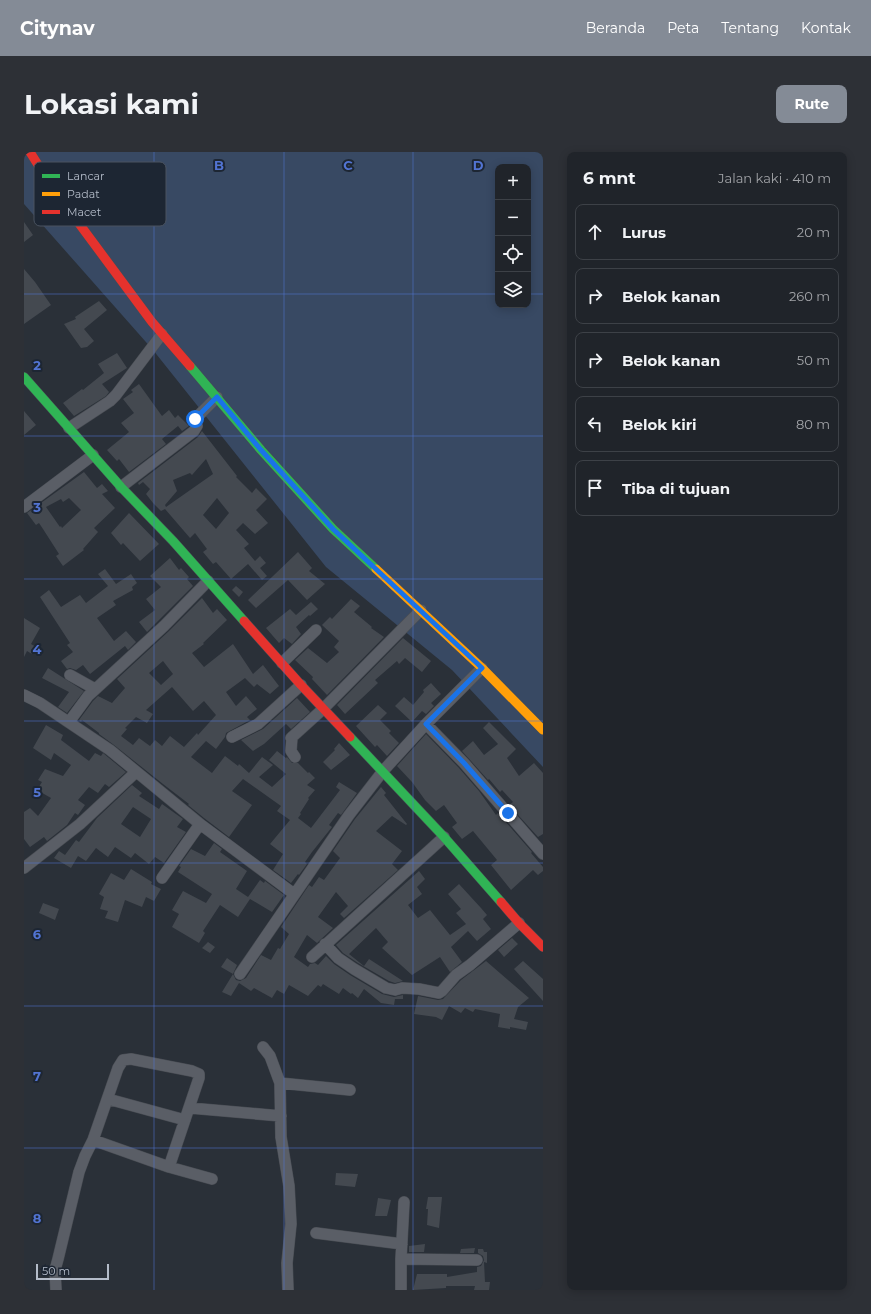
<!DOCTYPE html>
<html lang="id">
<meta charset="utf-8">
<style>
:root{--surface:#20242a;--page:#2d3036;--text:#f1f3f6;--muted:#a2a4a8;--line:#3d4147;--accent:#848b96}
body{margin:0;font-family:Montserrat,sans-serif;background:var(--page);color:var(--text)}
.controls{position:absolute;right:12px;top:12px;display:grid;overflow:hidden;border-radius:8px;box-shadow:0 2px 10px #0003}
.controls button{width:36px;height:36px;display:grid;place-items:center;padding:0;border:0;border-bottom:1px solid var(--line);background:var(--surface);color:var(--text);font:20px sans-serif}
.scale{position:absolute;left:12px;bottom:10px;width:73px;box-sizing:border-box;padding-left:4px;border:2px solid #b4bcc9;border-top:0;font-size:11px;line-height:14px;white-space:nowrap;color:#b4bcc9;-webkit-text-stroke:3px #1d2633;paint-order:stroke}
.stop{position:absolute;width:12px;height:12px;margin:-9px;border:3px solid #1a73e8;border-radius:50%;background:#fff}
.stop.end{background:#1a73e8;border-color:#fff;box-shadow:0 1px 4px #0008}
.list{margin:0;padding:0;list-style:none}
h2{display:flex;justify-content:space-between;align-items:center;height:52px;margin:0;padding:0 16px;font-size:17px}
h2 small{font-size:13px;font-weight:400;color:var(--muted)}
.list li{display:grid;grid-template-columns:26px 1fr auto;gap:12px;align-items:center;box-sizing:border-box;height:56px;margin:0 8px 8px;padding:0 8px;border:1px solid var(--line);border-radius:8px}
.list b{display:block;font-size:15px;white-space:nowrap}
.list em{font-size:13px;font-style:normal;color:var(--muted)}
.icon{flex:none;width:22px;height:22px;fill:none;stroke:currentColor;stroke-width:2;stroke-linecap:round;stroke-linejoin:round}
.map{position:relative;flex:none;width:519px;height:1138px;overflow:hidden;border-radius:8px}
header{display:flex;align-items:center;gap:24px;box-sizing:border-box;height:56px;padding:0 20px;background:var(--accent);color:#fff}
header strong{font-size:19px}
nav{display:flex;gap:22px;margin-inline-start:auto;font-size:14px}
.intro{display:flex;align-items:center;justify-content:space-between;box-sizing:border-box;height:96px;padding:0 24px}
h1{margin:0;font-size:28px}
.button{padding:10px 18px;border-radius:8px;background:var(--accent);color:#fff;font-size:14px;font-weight:700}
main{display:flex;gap:24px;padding:0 24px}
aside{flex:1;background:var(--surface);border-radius:8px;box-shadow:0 2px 10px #0003}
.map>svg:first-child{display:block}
.water{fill:#384963;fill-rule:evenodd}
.building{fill:#444950;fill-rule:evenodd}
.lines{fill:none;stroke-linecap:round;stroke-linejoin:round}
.street-casing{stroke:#484c53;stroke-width:12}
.fast-casing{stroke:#484c53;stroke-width:10}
.slow-casing{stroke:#484c53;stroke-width:10}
.jam-casing{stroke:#484c53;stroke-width:10}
.street{stroke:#5a5e66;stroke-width:11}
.fast{stroke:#30b455;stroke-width:9}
.slow{stroke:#ff9f0a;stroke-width:9}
.jam{stroke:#e5322d;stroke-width:9}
.route{stroke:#1a73e8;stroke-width:5}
.grid{fill:none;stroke:#5274d3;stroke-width:1;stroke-opacity:0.55}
.key{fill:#1d2633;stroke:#4a5360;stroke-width:1}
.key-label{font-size:11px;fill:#b4bcc9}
.grid-label{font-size:13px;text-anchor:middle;font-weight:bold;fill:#5274d3;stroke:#1d2633;stroke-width:4;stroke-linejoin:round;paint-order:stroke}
</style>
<header>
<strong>Citynav</strong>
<nav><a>Beranda</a><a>Peta</a><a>Tentang</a><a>Kontak</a></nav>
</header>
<div class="intro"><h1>Lokasi kami</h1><a class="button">Rute</a></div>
<main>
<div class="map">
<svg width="519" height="1138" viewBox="0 0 519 1138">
<rect width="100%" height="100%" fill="#2a3038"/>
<path class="water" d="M0,0H519V615L428,518L302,415L129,198L0,52ZM474,15H504V153H474Z"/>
<path class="building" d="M0,70L9,83L0,90Z
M0,117L11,130L27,153L0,172Z
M75,149L83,158L60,177L70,189L63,195L57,196L40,172L52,167L51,165Z
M93,201L103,216L78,232L85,240L82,244L50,264L39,251L58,237L59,238L80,221L74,212Z
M115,232L138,264L145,258L151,266L154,263L165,274L158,279L154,274L138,287L142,292L105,320L95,307L93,309L83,298L105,280L97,271L110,261L99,247L109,240L107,238Z
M0,259L12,273L0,283Z
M178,279L213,324L212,325L228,341L232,336L243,347L232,358L244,371L231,382L219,371L212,378L225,392L220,396L231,409L236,404L242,411L236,416L243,424L238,428L224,412L207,427L192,410L189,412L179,400L183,397L171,381L166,386L141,357L137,359L129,351L122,342L126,337L119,330L115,333L114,331L174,285ZM182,307L189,322L142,355L141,353L153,339L149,328L166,321L168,323ZM193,346L205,361L192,377L179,363Z
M60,320L73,336L78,332L84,339L78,342L91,356L70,376L74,380L59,397L60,398L39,414L32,404L35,402L19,377L15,371L12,373L3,361ZM45,346L57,358L38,376L37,374L36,375L22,355L37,347L39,350Z
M105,361L135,392L116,409L99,391L97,393L87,381Z
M274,400L288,416L285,419L301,432L283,448L264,428L232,456L224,448Z
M146,406L155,418L157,416L165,425L163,427L169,434L123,480L115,470L131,458L122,447L137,435L126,424Z
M81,417L92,432L107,422L113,431L108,435L109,438L89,449L92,453L73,466L90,489L102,479L112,490L104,498L101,494L66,522L59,513L52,518L46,516L43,517L37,509L49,500L43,493L46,491L16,445L25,438L37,455L56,443L62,451L84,434L74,422Z
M212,434L219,440L215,445L208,438Z
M178,446L189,461L193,457L203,468L179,491L180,492L168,501L180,515L209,492L229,522L239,513L255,534L246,542L233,532L230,535L221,526L202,540L212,554L222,544L233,557L223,565L226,568L202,581L201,585L192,597L182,589L167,605L188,621L201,604L214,614L215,612L225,621L238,605L249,613L235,625L248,635L262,622L245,608L253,599L262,606L263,605L268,611H274L284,621L285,620L291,626L283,633L291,638L284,646L285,647L276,661L277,662L274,666L287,676L316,638L312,635L315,630L333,641L317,663L314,661L305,673L308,675L288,700L281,710L283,712L275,723L274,722L267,731L249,718L259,702L246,692L266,668L253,659L257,654L219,627L208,639L228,653L205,685L180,666L164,653L165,652L139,632L90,593L75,582V581L58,568L57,570L55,568L69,549L74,544L88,551L101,536L93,527L145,479ZM139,509L149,522L137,533L125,521ZM148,535L169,559L180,549L192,563L174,583L173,581L160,595L146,584L138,594L131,588L126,594L115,586L109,593L97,584L103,577L101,576L112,565L123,571L129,562L122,558Z
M327,447L336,454L330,460L348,475L347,476L360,485L303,543L288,527L289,525L271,508L284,496L303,511L315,500L310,495L315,489L298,473L306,465L308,467Z
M287,450L294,457L286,464L285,463L272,475L277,482L268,492L260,486L255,491L242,476L266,457L272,463Z
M0,466L16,476L7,492L12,495L8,502L3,499L0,505Z
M379,486L407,509L398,520L381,506L375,512L373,509L351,528L354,531L321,562L313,553Z
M24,516L60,539L43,561L34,555L45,540L18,526Z
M407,531L417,542L407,551L410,554L402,562L398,559L388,570L371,554L380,545L389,553L400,540L399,538Z
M273,546L286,560L267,577L262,572L240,592L229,599L217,588L239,577Z
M354,553L363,561L356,568L367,579L365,581L375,591L363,604L353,593L351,595L332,574Z
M465,570L492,597L483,606L495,624L510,611L519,621V682L514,685L485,653L489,650L478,638L476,640L465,627L464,628L438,599L449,589L460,603L474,592L459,576Z
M22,573L39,583L37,588L65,609L71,601L77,604L79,601L102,620L85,635L81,632L74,641L65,635L54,648L61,653L54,663L51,661L43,673L23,689L20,685L6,695L0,687V660L6,656L14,664L27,646L13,638L18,630L14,628L21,617L39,624L47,613L30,601L27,608L9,596Z
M402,582L435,616L455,639L472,663L474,661L508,700L507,701L519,715V719L514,723L509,718L487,738L467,713L473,708L449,679L438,687L428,675L433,671L420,653L412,659L401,648L388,630L373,614Z
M315,591L326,603L307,618L299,610L311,598L310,597Z
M108,633L118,641L115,644L135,657L138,652L159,667L153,675L162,680L140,711L131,705L125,712L111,701L107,706L91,695L84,705L72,696L62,709L54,704L47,716L30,706L35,699L41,703L52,688L55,690L73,666ZM109,655L127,667L116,685L97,672Z
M357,635L362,641L360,643L383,672L382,673L368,664L352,679L378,699L368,712L374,718L320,766L316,762L324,754L312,740L294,765L309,776L293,791L283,783L270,805L284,815L286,812L291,811L294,813L302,804L310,812L326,823L358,842L370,845L379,843V847H371L370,853L357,851L340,837L334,846L328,841L327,842L319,836L315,842L299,832L297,835L294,833L284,844L265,833L260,842L253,838L248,846L230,836L227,839L215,831L207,844L198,840L209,822L197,815L203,806L213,813L209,822L212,828L216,829L222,826L237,803L247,808L254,796L256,797L265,782L257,775L285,733L288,735L295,725L300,728L316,706L309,699L331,667Z
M190,691L198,697L196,700L223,719L212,737L224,745L236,728L240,731L241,729L260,743L248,760L226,747L214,765L196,753L179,779L181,781L175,791L148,775L155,762L148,758L159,739L182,751L188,742L154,720L157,715L155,714L167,697L181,704Z
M107,717L128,730L127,732L137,737L130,749L122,745L118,755L101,748L94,770L81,766L84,759L76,757L80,745L75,742L87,721L100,728Z
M395,719L401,727L393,735L398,742L384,753L394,766L406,758L426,783L442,772L432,761L437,757L424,742L435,732L457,756L463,763L459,767L467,777L453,789L444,779L427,795L438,810L426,820L416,805L388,823L358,796L364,790L352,776L325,802L340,814L345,807L379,829L371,831L365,829L334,811L319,801L312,793Z
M19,751L35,757L31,768L15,761Z
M488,786L494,792L480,805L474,798Z
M184,790L191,795L186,801L178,796Z
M462,809L505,846L494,855L490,867L504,870L502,878L486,875V877L474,875L476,862L451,857L449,860L441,856L437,861L425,854L418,868L412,865L390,862L394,844L414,848L419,847L437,828Z
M499,809L519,827V849L490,817Z
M312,1021L334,1022L331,1035L311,1033Z
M404,1045H418L415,1076L403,1073L404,1057H402Z
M354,1046L367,1048L363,1064H351Z
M401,1092L400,1100H385V1094Z
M451,1096L450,1101H436L437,1097Z
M454,1097H459L460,1100H463V1111L460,1110L461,1130H466L465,1138H450L451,1134H422V1136L389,1138L393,1122H423V1125L453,1120V1115L457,1114L460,1108L459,1104L454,1101Z"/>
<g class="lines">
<defs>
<path id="street" d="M45,276L86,249L92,243L138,182
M97,335L170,279L173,274L171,267L193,245
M0,355L69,303
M258,511L292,478
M46,523L71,537
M0,543L16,551L86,598L176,672L270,742
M45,570L64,544L140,474L184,429
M402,572L440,611L519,702
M208,585L234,572L277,533
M268,585L267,599L271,605
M267,586L299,557L397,458
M0,716L56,672L112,620
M138,726L176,672
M301,792L314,806L330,817L362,836L371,838L378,836L395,837L415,841L418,839L432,823L446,813L495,771
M288,805L420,685
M216,822L325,663L359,619L402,572L458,516
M239,895L246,904L256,931L257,985L265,1034L267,1072L263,1111L264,1138
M256,931L326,938
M84,947L161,968
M166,956L257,964
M69,988L145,1015L188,1027
M292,1081L378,1092
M377,1107L453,1108
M32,1138L31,1118L34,1107L55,1020L61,1004L69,988L94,916L99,908L107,907L168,919L175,922V926L145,1015
M377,1138V1107L380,1050"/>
<path id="fast" d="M166,214L237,298L309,377L352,417
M0,225L97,335L149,389L220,469
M326,585L420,685L477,750"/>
<path id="slow" d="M352,417L458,516L519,578"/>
<path id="jam" d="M6,0L28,35L128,170L166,214
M220,469L277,533L326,585
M477,750L495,771L519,795"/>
</defs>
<use href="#street" class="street-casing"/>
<use href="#fast" class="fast-casing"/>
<use href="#slow" class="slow-casing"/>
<use href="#jam" class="jam-casing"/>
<use href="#street" class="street"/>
<use href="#fast" class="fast"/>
<use href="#slow" class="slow"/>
<use href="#jam" class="jam"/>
</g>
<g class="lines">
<path class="route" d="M171,267L193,245L237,298L309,377L458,516L402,572L440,611L484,661"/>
</g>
<path class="grid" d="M130,0V1138M260,0V1138M389,0V1138M0,142H474M504,142H519M0,284H519M0,427H519M0,569H519M0,711H519M0,854H519M0,996H519"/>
<rect x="10" y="10" width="132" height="64" rx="6" class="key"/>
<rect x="18" y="22" width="18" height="4" fill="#30b455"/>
<rect x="18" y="40" width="18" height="4" fill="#ff9f0a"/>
<rect x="18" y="58" width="18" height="4" fill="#e5322d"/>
<g class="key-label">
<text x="43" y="28">Lancar</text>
<text x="43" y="46">Padat</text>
<text x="43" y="64">Macet</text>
</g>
<g class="grid-label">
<text x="195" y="18">B</text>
<text x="324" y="18">C</text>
<text x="454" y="18">D</text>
<text x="13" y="218">2</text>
<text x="13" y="360">3</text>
<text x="13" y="502">4</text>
<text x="13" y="645">5</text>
<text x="13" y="787">6</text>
<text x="13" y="929">7</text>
<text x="13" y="1071">8</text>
</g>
</svg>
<div class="controls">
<button>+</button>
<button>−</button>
<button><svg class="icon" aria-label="locate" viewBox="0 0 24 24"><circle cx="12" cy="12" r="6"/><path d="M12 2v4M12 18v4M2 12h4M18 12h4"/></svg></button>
<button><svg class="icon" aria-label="layers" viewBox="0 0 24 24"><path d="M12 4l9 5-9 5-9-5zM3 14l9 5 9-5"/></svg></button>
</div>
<div class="scale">50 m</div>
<div class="stop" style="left:171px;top:267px"></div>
<div class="stop end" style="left:484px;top:661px"></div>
</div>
<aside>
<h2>6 mnt<small>Jalan kaki · 410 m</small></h2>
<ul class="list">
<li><svg class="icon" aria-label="ahead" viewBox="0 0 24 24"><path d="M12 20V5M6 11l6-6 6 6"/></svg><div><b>Lurus</b></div><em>20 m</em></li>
<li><svg class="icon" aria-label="right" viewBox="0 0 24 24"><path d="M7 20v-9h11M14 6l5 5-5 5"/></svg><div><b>Belok kanan</b></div><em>260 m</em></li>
<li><svg class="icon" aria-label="right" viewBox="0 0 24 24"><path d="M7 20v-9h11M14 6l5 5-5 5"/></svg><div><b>Belok kanan</b></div><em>50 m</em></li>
<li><svg class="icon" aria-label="left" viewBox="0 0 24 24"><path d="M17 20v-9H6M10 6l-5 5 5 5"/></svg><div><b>Belok kiri</b></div><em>80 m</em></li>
<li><svg class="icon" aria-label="arrive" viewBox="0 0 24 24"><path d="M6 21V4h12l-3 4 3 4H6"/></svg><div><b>Tiba di tujuan</b></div></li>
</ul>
</aside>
</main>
